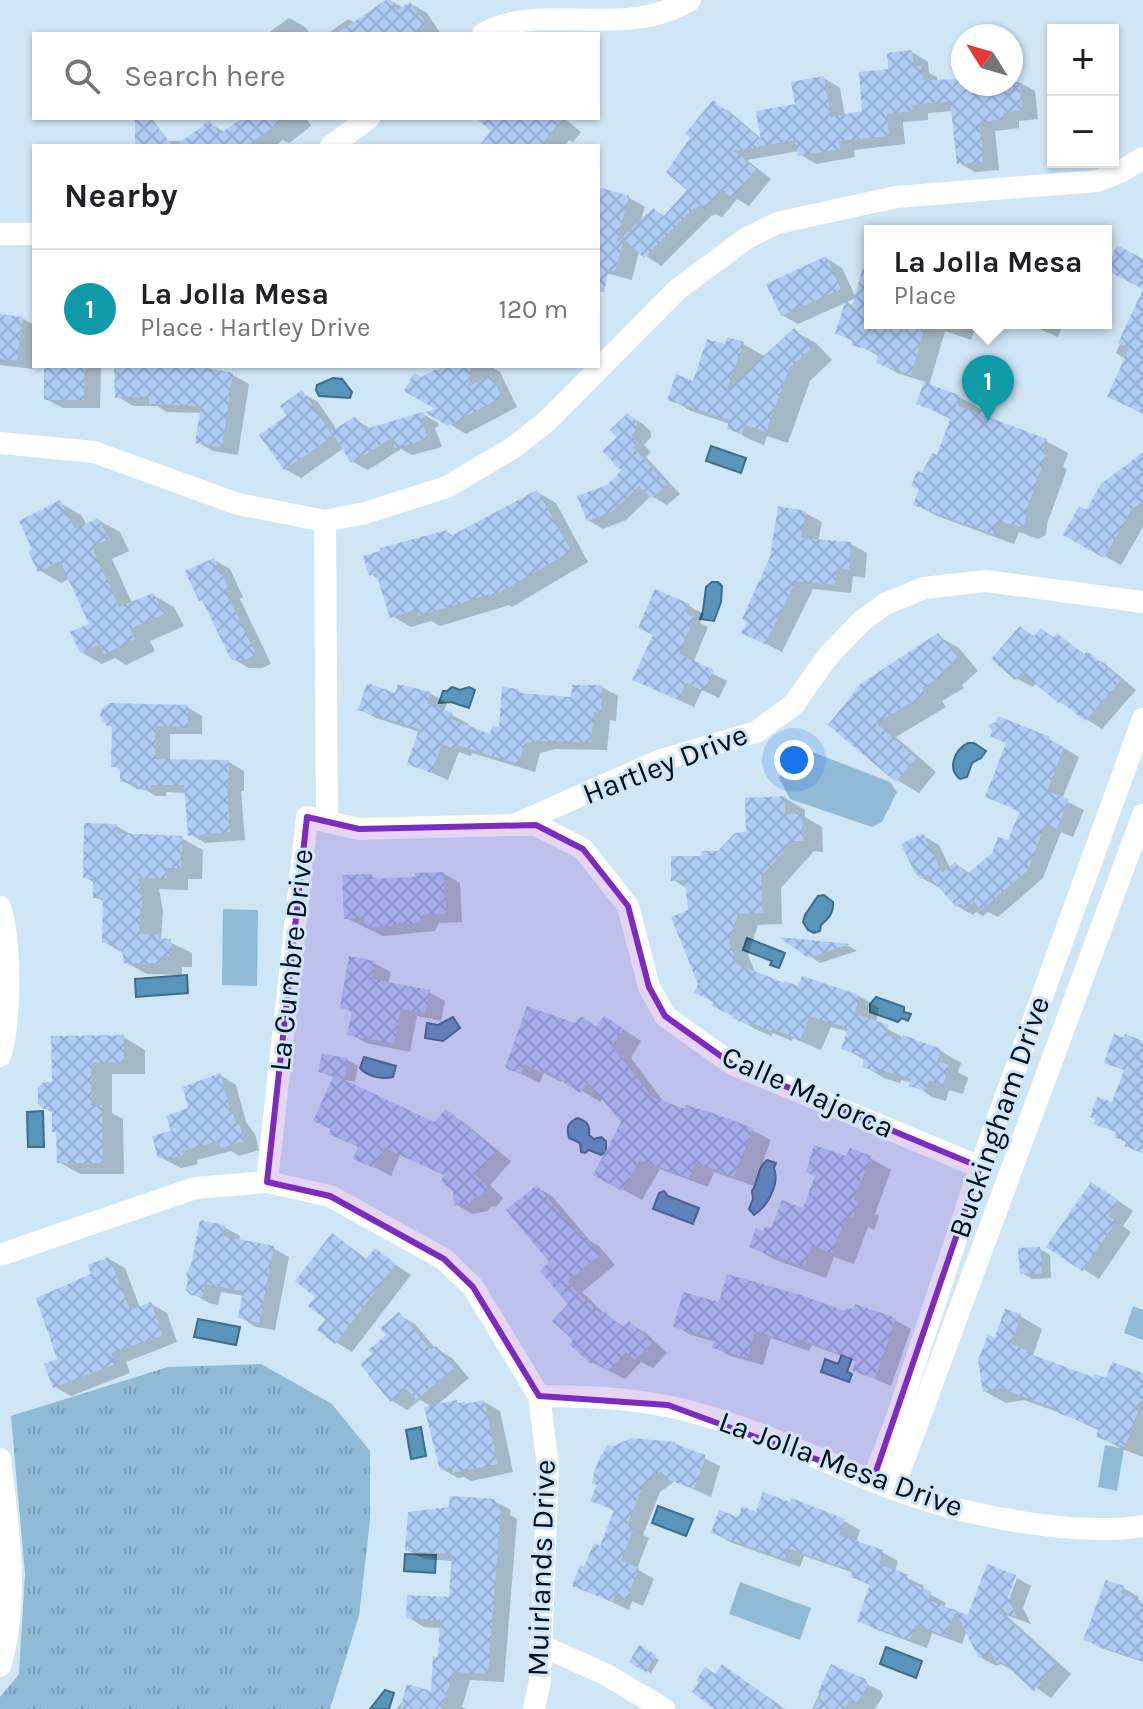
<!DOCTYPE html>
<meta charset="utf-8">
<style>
:root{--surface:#fff;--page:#f6f6f6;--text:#202124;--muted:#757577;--line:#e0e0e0;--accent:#0f766e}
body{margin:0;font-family:Karla,sans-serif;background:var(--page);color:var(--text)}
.controls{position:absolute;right:24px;top:24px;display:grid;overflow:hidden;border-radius:0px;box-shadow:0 2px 6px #0004}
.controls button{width:72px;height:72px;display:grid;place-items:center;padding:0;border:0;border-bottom:2px solid var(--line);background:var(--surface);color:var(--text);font:40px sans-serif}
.compass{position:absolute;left:951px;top:24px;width:72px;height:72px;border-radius:50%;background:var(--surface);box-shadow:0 2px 6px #0004;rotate:307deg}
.you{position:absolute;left:794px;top:760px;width:28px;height:28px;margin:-20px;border:6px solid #fff;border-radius:50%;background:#1a73e8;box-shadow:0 0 0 12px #1a73e833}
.badge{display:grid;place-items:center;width:52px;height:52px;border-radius:50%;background:var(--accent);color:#fff;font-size:26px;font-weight:700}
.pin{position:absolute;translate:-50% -66px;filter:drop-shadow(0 2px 4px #0008)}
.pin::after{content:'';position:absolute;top:42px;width:28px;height:24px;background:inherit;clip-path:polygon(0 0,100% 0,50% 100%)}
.popup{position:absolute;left:864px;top:225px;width:248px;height:104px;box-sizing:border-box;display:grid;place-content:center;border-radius:0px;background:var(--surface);filter:drop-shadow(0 2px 6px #0005);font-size:26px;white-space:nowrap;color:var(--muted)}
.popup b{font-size:30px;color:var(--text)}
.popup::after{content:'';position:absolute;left:50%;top:100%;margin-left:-16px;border:16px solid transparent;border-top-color:var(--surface)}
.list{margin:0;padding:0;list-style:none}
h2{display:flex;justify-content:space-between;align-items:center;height:104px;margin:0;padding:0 32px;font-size:34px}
h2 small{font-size:26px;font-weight:400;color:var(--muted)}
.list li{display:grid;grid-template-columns:52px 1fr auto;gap:24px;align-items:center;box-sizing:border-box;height:120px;padding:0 32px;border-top:2px solid var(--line)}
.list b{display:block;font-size:30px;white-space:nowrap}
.list p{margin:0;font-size:26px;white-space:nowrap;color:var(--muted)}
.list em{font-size:26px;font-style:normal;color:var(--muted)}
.icon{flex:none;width:44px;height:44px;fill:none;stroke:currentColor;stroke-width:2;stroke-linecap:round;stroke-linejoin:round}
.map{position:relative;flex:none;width:1143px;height:1709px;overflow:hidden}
.search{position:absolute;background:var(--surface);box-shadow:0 2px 6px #0004;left:32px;top:32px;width:568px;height:88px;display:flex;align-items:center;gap:20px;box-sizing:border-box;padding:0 28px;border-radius:0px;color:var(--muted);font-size:30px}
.panel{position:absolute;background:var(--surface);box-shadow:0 2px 6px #0004;left:32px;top:144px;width:568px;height:224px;border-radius:0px}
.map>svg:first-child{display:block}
.grass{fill:url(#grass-tufts)}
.pitch{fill:#91bad6}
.water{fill:#5995ba;stroke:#3e6c8a;stroke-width:2}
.shadow{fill:#0003}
.building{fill:url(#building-cross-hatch)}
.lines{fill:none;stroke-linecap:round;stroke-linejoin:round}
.minor{stroke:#fff;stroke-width:22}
.marked{fill:#7b2cbf;fill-opacity:0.2;stroke:#7b2cbf;stroke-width:6;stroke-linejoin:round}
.labels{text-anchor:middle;stroke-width:6;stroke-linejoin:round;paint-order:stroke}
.street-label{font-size:30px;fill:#000d1b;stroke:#cfe6f7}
</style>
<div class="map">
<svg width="1143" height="1709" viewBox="0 0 1143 1709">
<defs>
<pattern id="grass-tufts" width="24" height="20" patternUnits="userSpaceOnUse" patternTransform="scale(2)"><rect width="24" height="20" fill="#91bad6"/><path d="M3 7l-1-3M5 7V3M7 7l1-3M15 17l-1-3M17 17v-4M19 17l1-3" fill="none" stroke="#7b9fb7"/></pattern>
<pattern id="building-cross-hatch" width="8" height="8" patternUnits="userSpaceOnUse" patternTransform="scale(2)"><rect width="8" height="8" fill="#afccf6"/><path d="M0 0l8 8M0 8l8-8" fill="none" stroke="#95aed2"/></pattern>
</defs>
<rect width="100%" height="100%" fill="#cfe6f7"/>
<path class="grass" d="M261,1364L332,1404L370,1451V1521L359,1616L330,1709H0V1697L19,1674L25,1574L11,1416L168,1367Z"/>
<path class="pitch" d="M810,751L890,782L897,792L882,822L872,827L790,799L779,778L789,752Z
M223,909L258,910L257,986L222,985Z
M1133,1306L1143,1310V1340L1124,1333Z
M1105,1445L1124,1449L1117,1491L1098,1487Z
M740,1582L811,1608L800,1640L729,1614Z"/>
<path class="water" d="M333,378L342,379L352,392L350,398L319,396L316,390L317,385Z
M711,446L746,458L741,473L706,461Z
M712,582H718L722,586L721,602L714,621L700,619L703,611L706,587Z
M452,687L460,690L469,687L475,690L469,708L451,702L439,703L443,691H447Z
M968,743H974L986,751L981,758L972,763L967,777L960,779C947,769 954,750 968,743Z
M824,895L833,902C834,913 829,918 821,925L820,931L814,933L808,930L803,922L805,915L818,896Z
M747,938L785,953L779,968L770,965L772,961L743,950Z
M187,975L188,993L136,997L135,979Z
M876,997L904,1007V1012L911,1014L908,1021L902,1018L898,1022L870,1012V1004Z
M453,1017L460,1028L443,1041L425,1038L427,1023L438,1025Z
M364,1057L396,1066L393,1077C381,1080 367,1076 360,1068Z
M43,1111L44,1147H28L27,1112Z
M577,1118C587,1121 590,1124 589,1135L594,1139L601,1137L606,1141V1152L601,1155L589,1150L585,1153L581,1152L580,1143L569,1138C566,1127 568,1123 577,1118Z
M767,1160L776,1163L774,1168C780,1183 768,1206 754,1215L749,1209L753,1199L752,1191C759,1180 757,1168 767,1160Z
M664,1191L668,1196L699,1208L693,1224L653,1209L659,1193Z
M198,1319L240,1327L236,1345L194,1337Z
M842,1354L852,1358L847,1372L852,1374L849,1382L821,1372L825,1359L838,1364Z
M421,1427L426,1456L411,1459L406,1430Z
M658,1506L693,1519L686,1536L652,1523Z
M405,1554L436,1555L435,1573L404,1571Z
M886,1647L922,1661L916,1678L880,1664Z
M385,1690L394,1693L389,1709H370Z"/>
<path class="shadow" d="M389,0L404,8L411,4L427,13L441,34H327L348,19L355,23Z
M289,18L305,27L311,34H267Z
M912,52L928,62L929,73L937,77L938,83L963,81V84H1011V74L1014,82H1019L1035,91L1038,119L1019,121V128L995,131L999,170L975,172L959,163L953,111L928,113V120L903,122L905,144L854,150L855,157L816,164L800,154L799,151L747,160L771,179L749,206L737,199L722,217L716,214L711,216L661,266L639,251L632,280L598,271L628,197L645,207L640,223L654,210L666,217L690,190L714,103L730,112L763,140L824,78L840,88L845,116L865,113L891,71Z
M246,118H306L311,126L289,143L283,140L275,146H169L160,141H186L209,123L226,133Z
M484,118H564L581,132L573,142L569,140L564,146H488L494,131Z
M826,258L842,268L856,298L798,324L782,315Z
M870,275V323H977L971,340L945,331L929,386L961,398L982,410L980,416L1046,441L1068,453L1063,467L1067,469L1047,524L1046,535L1038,539L1019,532L1014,544L937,516L915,504L923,475L938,457L952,420L918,403L926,382L897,373L878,362L880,357L838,333L847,302L854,306Z
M1143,293V414L1109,396L1126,359L1116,353Z
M0,316L22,318L34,325L33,369L0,365Z
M1026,323H1063L1058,337Z
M794,331L816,343L832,360L810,381L788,443L767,436L764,445L751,440L729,428L730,424L691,411L670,399L695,383L743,344L766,357Z
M46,366L101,367L100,408H63L46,399Z
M116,366H191L233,375L249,384L238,455L213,451L197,442L202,413L167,412L157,406H133L117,396Z
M448,366H490L500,372L517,407L466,434L430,412L440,409L421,379Z
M302,393L318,402L337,430L355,419L371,429L423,414L438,423L439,426L435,428L442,447L412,455L401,449L368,470L353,462L344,448L301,478L285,469L290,416Z
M628,415L643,424L651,432V437L644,445L651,452L646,457L680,494L667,505L651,496L626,520L603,529L588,520L608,487L624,471L620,437Z
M1143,454V527L1121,565L1066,535Z
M537,492L556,503L588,562L512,607L509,605L440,626L431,621L411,627L392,616L380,580L371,574L447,532L455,537Z
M60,503L81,515L87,525L98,520L120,532L129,551L112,559L132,603L153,595L174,607L184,626L150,641L155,651L126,665L115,658L102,664L81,652L91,625L70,578L61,583L39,570Z
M805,513L822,522L818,541L851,544L867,553L865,578L853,576L851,593L813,589L782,652L760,641L749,621Z
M214,560L230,569L243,597L240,599L271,664L262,668H249L233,659L206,603L201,600Z
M689,606L704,614L700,623L708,627L693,663L727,681L719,698L702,690L694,707L650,687Z
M1021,628L1035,637L1041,630L1055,638L1057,635L1086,655L1104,663L1136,690L1102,729L1060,702L1037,682L1033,687L1016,678Z
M938,636L959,648L978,671L962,685L964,688L942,701L946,707L896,737L936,772L919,793L897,780L831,725Z
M399,686L431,694L447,703L444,711L469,724L467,727L491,736L501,729L518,691L528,696L573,699L602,687L618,696L616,721L610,720L607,750L555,749L540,753L535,772L472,753L471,756L459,752L448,780L409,763L420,732L376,718L360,709L396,695Z
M187,707L202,716V734H170V761L229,762L244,771V791H241L245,840L205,843L190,834L187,793L166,792V796H156L146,790L137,789L122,780V770L113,765L114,728L109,725Z
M999,719L1049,739L1079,757L1062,799L1084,810L1073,837L1061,832L1043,878L998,917L988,912L983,916L976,912L973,915L957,906L940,885L938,887L922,878L923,836L939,845L950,868L955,864L971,874L1009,843L1022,813L987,796L1008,744L997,724Z
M785,798L805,810V817L822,827L823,852L814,851L781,888L782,924L758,925L748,955L756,974L799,989L859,996L879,1008L876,1023L908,1040L941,1051L961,1063L958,1072L968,1078L963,1094L949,1090L946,1101L932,1097L912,1083L902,1080L900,1083L884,1078L864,1066L866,1061L844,1048L849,1032L831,1027L821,1050L793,1038L792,1041L773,1033L771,1036L755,1029L697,992L700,984L687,888L673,880L703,858L719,853L748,834Z
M116,826L134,836L181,838L203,850L202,879H188V890L159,889L163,911L161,938L192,953V967H182V975L147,974L125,962V954L104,942L105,902L95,897V883L85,877Z
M444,874L460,883L462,922L439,923L435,931L383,936L346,918L371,876L379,880L418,879Z
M786,940L849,946L857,951L820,963Z
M374,963L391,972L388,984L429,992L445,1001L441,1021L417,1016L410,1052L366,1043L350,1034L354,1014L343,1007Z
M576,1025L623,1029L641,1041L631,1058L666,1105L752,1130L771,1140L754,1186L714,1172L708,1187L660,1169L642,1200L595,1174L624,1122L603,1097L600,1102L563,1079L561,1082L544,1073L540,1083L507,1067Z
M123,1037L145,1050V1074H112V1113L123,1119L124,1174H80L59,1162L58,1134L54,1131V1113L45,1108L54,1084Z
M348,1060L358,1066L355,1082L340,1079L435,1124L446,1112L462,1121L511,1161L490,1185L503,1198L497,1206L491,1207L487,1211L472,1214L456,1204L455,1191L445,1175L400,1155L391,1176L356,1158L360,1148L335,1078L320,1071Z
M220,1075L236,1085L246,1122L255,1134L259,1150L239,1156L231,1151L197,1160L198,1164L181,1168L160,1157L173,1132Z
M848,1158H870L891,1170L875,1214L879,1216L874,1230L868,1227L854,1264L834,1257L826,1278L773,1259L752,1246L764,1234L805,1211Z
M537,1187L553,1197L590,1241L599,1246L615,1265L582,1292L606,1315L626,1328L630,1324L646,1333L667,1353L653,1368L641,1362L625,1379L593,1363L575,1340L571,1304L552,1263Z
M1108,1193L1133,1211L1123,1226L1131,1232L1099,1279L1083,1269Z
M224,1227L240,1236L239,1241L273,1248L289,1257L275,1330L256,1327L240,1317L244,1296L221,1292L218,1305L209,1303L192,1293Z
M332,1236L368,1260L375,1251L411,1275L352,1352L336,1342L318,1296Z
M1040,1249L1050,1255L1051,1278L1032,1279L1022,1273Z
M109,1259L125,1268L140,1308L151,1304L167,1313L177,1342L126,1362L130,1373L71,1396L55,1387L60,1360L94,1275Z
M720,1304L847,1314L855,1312L857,1307L895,1320L911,1329L891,1386L854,1370L857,1362L812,1345L809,1351L771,1338L763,1365L730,1356L715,1347L716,1342L691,1335L676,1326Z
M399,1315L415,1324L435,1348L452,1358L469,1378L435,1407L456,1402L461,1405L484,1402L500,1411L513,1472L471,1481L464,1477L458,1478L442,1469L433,1407L420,1400L407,1410L391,1400L374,1354Z
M1020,1316L1042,1329L1033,1356L1094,1380L1143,1375V1457L1120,1448L1099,1436L1100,1431L1066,1415L1024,1400L1006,1403L984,1391L996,1340Z
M675,1444L720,1466L711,1497L675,1481L660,1492L643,1535L649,1538L637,1569L654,1579L643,1606L632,1601L629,1610L575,1585L601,1548L616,1512L593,1500L612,1449Z
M494,1501L511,1510L510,1515L517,1519L504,1682L470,1680L462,1707L467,1709H396L405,1698L432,1694L440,1659L441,1628L424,1627L408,1617L451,1599L453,1561L424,1559L407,1550Z
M757,1514L844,1521L860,1530L856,1543L882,1552L898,1561L895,1572L924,1586L922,1590L946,1603L944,1609L969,1618L1002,1607L1006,1608L1017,1578L1031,1586L1023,1608L1031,1624L1006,1615L1071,1674L1051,1698L1014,1672L1001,1664L996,1666L980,1657L967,1630L962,1644L932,1633L927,1648L875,1629L859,1620L871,1586L853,1576L854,1573L804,1556L800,1567L730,1542L713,1532L739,1519Z
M1123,1588L1139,1597L1138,1601L1143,1603V1662L1101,1648L1085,1639Z
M640,1648L659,1660L651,1673L631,1662Z
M832,1667L881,1691L883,1696L875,1709H812Z"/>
<path class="building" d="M386,0H391L398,10L410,2L427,25L414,34H336Z
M912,50L914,67L921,66L923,80L963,79V84H1020L1022,110L1003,113L1004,119L980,122L983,162L957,164L950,101L912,105L913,111L887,114L889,136L839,141L840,149L798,156L795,140L734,151L756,169L732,198L722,189L705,210L699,205L696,209L694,208L644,258L624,239L615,272L609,270L604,292L598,291V187L629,196L616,244L653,208L663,217L687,190L666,172L690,138L685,134L713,100L761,140L756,111L795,104L791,82L824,76L831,117L862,111L859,72L888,69L887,53Z
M135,118H151L173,146H135Z
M242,118H284L248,146H175L209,121L220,134Z
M475,118H563L540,146H479L491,131Z
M1117,245L1143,259V413L1107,397L1129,348L1118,343L1143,289L1106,270Z
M826,256L841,289L781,316L766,284Z
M865,260H870V323H926L911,375L876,363L879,353L851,345L853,340L835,334L846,299L851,310Z
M0,314L23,317L17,361L0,359Z
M794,328L812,347L789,369L766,432L745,425L742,434L727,429L729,420L667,400L676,374L693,381L707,339L725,344L727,337L744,342L726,392Z
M44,366H85L84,400H44Z
M114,366H196L233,373L222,447L195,443L201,406L149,404V397L115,398Z
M443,366H471L468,387L491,375L502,397L448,426L425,412L435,409L404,391L414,373L421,377Z
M924,382L961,396L958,406L1047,439L1042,453L1046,455L1026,511L1025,523L1021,527L997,521L993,534L913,505L919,489L911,486L917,471L922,473L932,453L937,455L951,417L916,404Z
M302,390L333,436L284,470L259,435L287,415L280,406Z
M423,412L425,417L421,419L428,439L395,448L392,438L351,463L331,431L355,417L363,430Z
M628,413L637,422V429L631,435L638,443L633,447L667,485L651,498L639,486L610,513L587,521L577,496L607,485L621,471L602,451L617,437L610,430Z
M1143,452V501L1131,510L1104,558L1063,535L1079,506L1086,510L1101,484Z
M537,490L571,551L492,597L490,594L419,616L417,609L390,618L376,573L369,576L363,556L380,551V548L447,530L449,537Z
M60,500L75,529L98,518L109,539L92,547L119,607L153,593L164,614L130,629L135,639L104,654L99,645L80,653L70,632L89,624L60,561L38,572L28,551L32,549L19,521Z
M778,506L806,511L801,538L851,542L849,570L837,568L835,585L796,581L765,644L741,633L747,622L742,619L770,557Z
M214,558L228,587L224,589L256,654L245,660H231L202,600L199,601L185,571Z
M655,589L690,604L686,613L694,617L679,654L714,670L704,691L686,683L679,700L632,680L653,635L638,628Z
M1020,626L1033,637L1041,628L1053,638L1057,633L1084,655L1087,651L1121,680L1085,721L1060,701L1058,703L1022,672L1015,680L991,659Z
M938,633L958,658L941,672L943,675L922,688L926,694L876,723L916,758L896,782L828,725L857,689L856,687Z
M367,683L395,693L398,684L431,692L427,703L453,713L451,719L490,734L492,726L499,727L502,687L519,689L518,693L571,697L572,685H602L601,713L594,712L591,742L537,741L524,744L519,764L456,745L454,749L442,744L431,773L407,764L419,729L358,710Z
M109,703L188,705V727L155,726V759L229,760V783H227L230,832L188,836L184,785H151V789L139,788L136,783L120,782V767H111L112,726H107L100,716L102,709Z
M998,716L1050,737L1048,740L1064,747L1047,791L1069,799L1057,829L1045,824L1028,870L981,910L974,902L966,909L961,903L956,907L927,874L921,879L914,871L901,844L923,833L942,873L955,862L966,875L992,853L998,837L1008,840L1020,811L985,797L1006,743L990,736L992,731L988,725L996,722Z
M785,796V814L802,813L803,841H793L761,876L763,913L738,914L729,942L737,964L784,983L785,981L798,986L802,976L859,995L855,1014L889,1025L886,1035L901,1040L903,1035L941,1049L938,1061L949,1065L943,1084L929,1080L925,1091L909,1086L911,1079L881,1070L880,1073L862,1067L865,1056L841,1049L848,1028L810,1016L800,1040L772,1028L771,1031L752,1023L750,1026L732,1018L733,1016L712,1006L714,1001L694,993L698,984L671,917L688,910L685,880L671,881V856H701L702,851H718L735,833L746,832L745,798Z
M84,823L117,824V833L182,836L181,868H167V878H138L142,898L139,934H159V938L171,939V956H161V963H123V949H115V943H102L103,898H93V879L83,878Z
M444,872L446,914L423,915L419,923L392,924V926L365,928L364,918L344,919L342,875L372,874V879L415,877V873Z
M779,937L850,944L808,958Z
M349,956L375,961L372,979L430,990L425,1013L401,1009L394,1044L347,1035L352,1011L340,1008Z
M527,1006L575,1023L579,1018L583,1017L596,1027L604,1016L624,1029L612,1046L652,1097L685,1109L686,1105L710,1112L753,1128L734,1177L695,1162L689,1178L640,1160L622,1191L593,1175L621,1122L587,1082L580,1093L544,1069L541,1073L524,1064L521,1074L505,1068Z
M1114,1034L1124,1038L1125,1034L1143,1041V1153L1124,1146L1126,1142L1114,1137L1116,1132L1093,1124L1095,1119L1090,1117L1097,1097L1112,1102L1124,1070L1104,1063Z
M124,1035V1062L91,1063V1105H102L103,1163H57L56,1132H52V1109H44L38,1104V1088L44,1082H52L51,1036Z
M322,1054L348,1058L345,1077L318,1072Z
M220,1073L231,1113H233L236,1123H239L244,1141L221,1148L219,1141L182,1151L183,1155L163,1160L162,1157L158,1158L152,1136L171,1131L166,1116L188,1108L183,1087Z
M334,1075L434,1122L446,1109L496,1151L475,1175L488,1187L480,1197L474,1198L470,1203L454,1206L453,1192L441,1181L444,1175L384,1148L374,1168L353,1159L358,1147L329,1134L331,1129L313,1121Z
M814,1145L846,1156L850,1148L871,1156L854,1200L858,1202L852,1219L846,1217L832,1253L812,1246L804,1267L749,1247L756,1228L763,1231L765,1226L771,1228L782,1200L803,1208L815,1176L806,1172Z
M1091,1182L1118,1200L1108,1216L1116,1221L1082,1271L1046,1247Z
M537,1185L580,1237L582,1234L600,1255L567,1282L601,1314L604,1311L622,1328L629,1321L652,1343L635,1360L626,1352L608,1371L596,1360L591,1364L569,1344L573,1340L552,1321L568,1304L540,1271L549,1262L506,1210Z
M200,1220L225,1225L223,1236L274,1246L259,1323L238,1318L243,1291L205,1284L202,1297L191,1295L186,1290L188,1278L186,1274L191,1265Z
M332,1233L366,1259L375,1248L396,1264L335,1344L317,1330L325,1319L308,1306L315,1297L295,1281Z
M1040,1247L1042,1273L1020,1274L1018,1248Z
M109,1257L130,1310L151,1302L162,1333L161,1336L111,1353L116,1364L53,1388L44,1364L57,1359L36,1298L91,1274L88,1265Z
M727,1274L801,1295L845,1311L847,1308L854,1309L855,1304L896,1318L875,1379L852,1371L856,1360L796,1338L794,1344L755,1331L748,1358L712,1348L715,1339L673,1327L683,1292L719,1302Z
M1005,1309L1021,1314L1012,1344L1028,1350L1027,1353L1093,1377L1095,1374L1106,1378L1112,1362L1143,1373V1397L1125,1447L1096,1437L1099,1428L1058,1413L1059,1410L1001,1388L983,1392L978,1360L988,1335L995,1337Z
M399,1312L431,1350L436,1346L454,1368L416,1400L406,1388L390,1402L360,1364L372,1354L368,1350L386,1335L380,1328Z
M457,1400V1403L465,1402V1404L484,1400L498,1464L452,1473L453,1467L440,1470L424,1407Z
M631,1438L675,1442V1444L705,1455V1459L694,1489L669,1480L661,1471L644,1483L627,1525L634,1527L621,1560L639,1568L627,1599L615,1594L612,1602L572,1586L580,1565L584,1567L594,1543L600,1546L614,1510L590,1501L597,1485L592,1483L594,1473L601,1454H603L607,1444L612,1447Z
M763,1492L790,1502L791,1498L845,1519L839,1535L883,1550L879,1564L909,1575L906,1580L931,1592L928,1600L968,1615L987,1564L1016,1575L1008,1598L1017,1617L997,1610L1056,1664L1034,1691L1001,1661L997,1664L991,1652L979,1658L955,1611L946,1636L915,1625L910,1640L857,1621L870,1584L850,1577L852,1571L788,1548L784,1559L711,1533L719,1510L738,1517L742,1506L756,1512Z
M450,1496L495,1499V1507L501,1508L488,1674L453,1672L442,1709H400L407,1684L431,1691L433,1656L438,1657L440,1620L406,1618L407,1595L449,1597L452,1554L405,1551L408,1512L449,1507Z
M1106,1580L1124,1586L1121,1593L1143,1601V1661L1083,1640Z
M639,1645L656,1655L646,1673L629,1662Z
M722,1664L733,1672L785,1709H714L692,1692L699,1683L696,1680L705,1667L715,1674Z
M831,1664L865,1679L868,1685L857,1703L849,1700L845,1709H814L822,1694L818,1692Z"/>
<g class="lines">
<path class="minor" d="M483,34C540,0 623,41 690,0
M331,146L369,118
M0,234H34
M0,443L94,452L238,504L325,521L365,513L447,487L514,447L547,421L678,289L747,238L777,223L896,197L1097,181L1120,172L1143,158
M325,521L327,821
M514,825H536L583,849L628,906L649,987L665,1016L732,1064L980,1167
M0,907C11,940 11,1023 0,1056
M267,1182L307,817L359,829L514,825L661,760L756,732L793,705L829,655L862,621L885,604L924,588L986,581L1143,602
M0,1255L195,1188L267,1182L330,1196L444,1259L473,1287L539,1396L548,1466L540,1681L534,1709
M539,1396C595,1396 652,1399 706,1416C774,1436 838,1469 904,1493C970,1516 1075,1537 1143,1526
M0,1459C8,1525 20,1602 0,1666
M873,1480L895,1423L980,1167L1143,719
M893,1489L1143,815
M540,1645L605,1674L664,1709"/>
</g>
<path class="marked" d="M307,817L359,829L536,825L583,849L628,906L649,987L665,1016L732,1064L980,1167L873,1480L668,1405L539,1396L473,1287L444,1259L330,1196L267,1182Z"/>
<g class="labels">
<g class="street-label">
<text transform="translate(665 764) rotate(-21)" y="10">Hartley Drive</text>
<text transform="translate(291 960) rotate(-84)" y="10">La Cumbre Drive</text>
<text transform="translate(808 1092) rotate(24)" y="10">Calle Majorca</text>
<text transform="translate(999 1117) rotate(-71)" y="10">Buckingham Drive</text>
<text transform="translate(841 1464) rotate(20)" y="10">La Jolla Mesa Drive</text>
<text transform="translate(541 1568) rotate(-88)" y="10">Muirlands Drive</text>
</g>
</g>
</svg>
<div class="controls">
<button>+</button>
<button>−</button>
</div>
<svg class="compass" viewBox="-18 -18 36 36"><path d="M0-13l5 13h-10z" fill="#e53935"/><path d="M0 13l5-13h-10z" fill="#757577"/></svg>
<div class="you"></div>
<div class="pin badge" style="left:988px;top:421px;background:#0f9aa8">1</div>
<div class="popup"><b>La Jolla Mesa</b>Place</div>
<div class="search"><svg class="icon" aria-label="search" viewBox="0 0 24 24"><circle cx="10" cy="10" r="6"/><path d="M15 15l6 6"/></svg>Search here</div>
<section class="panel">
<h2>Nearby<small></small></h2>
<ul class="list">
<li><span class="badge" style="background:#0f9aa8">1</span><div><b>La Jolla Mesa</b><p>Place · Hartley Drive</p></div><em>120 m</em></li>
</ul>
</section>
</div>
